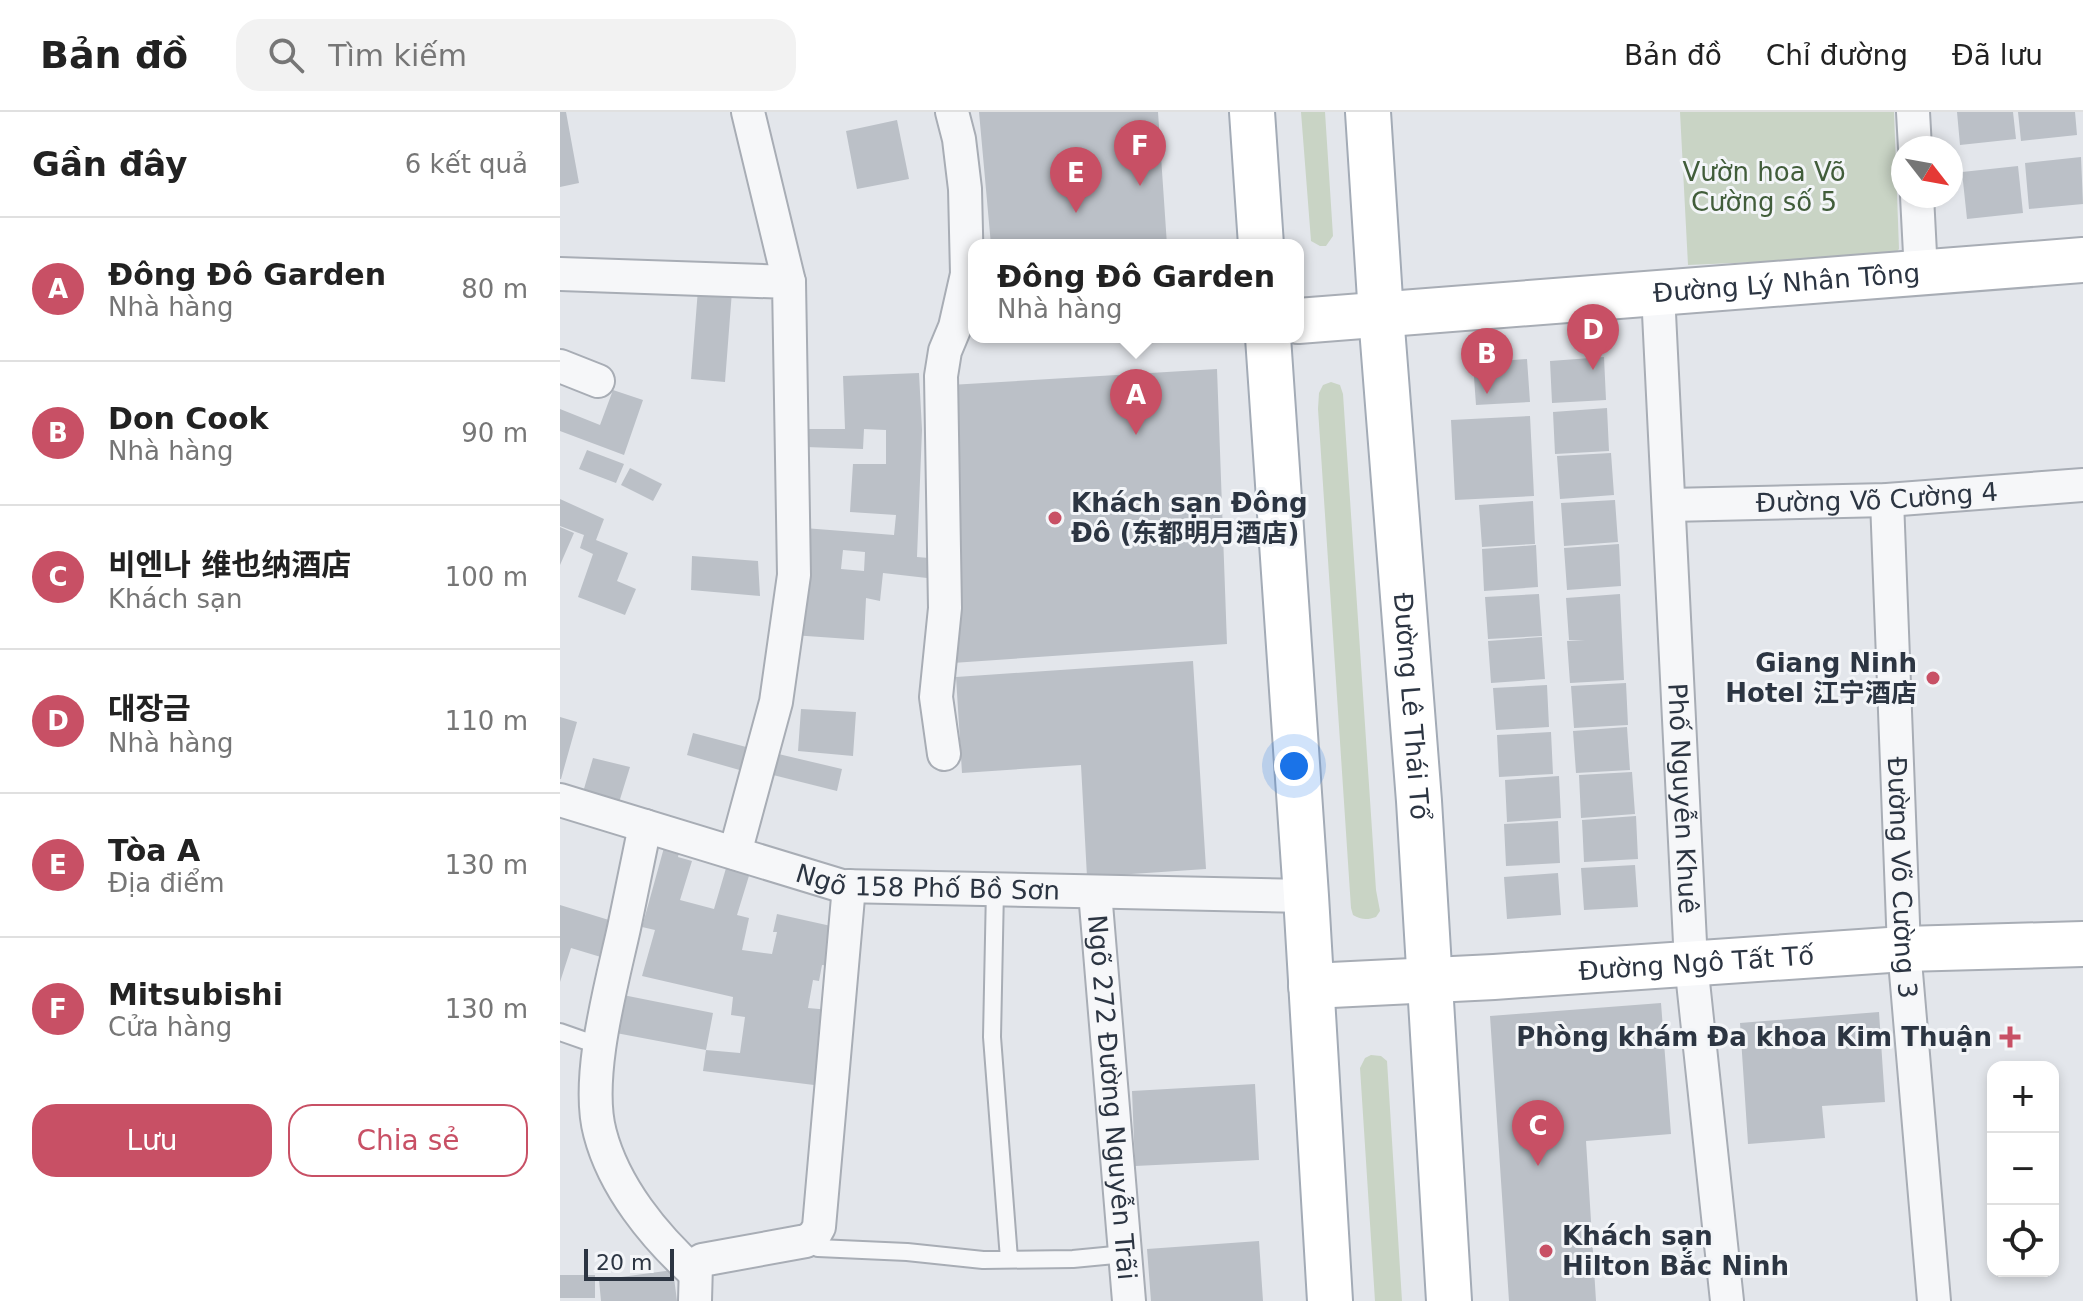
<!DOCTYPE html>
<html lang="vi">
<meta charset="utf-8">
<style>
:root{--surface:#fff;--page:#f2f2f2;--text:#222;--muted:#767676;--line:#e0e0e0;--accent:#c85065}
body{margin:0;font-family:"DejaVu Sans","Noto Sans SC","Noto Sans KR",sans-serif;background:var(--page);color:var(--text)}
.controls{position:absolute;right:24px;bottom:24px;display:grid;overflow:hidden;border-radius:16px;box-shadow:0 4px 12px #0003}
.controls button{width:72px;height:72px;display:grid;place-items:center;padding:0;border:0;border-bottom:2px solid var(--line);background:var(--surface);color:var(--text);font:40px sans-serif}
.compass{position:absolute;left:1331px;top:24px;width:72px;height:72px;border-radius:50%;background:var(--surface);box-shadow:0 4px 12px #0003;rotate:121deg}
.scale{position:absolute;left:24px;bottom:20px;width:90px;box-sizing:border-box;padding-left:8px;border:4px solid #2c3542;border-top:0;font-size:22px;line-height:28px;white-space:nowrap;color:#2c3542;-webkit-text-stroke:6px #f3f5f8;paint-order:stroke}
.you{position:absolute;left:734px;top:654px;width:28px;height:28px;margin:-20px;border:6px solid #fff;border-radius:50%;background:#1a73e8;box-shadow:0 0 0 12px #1a73e833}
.badge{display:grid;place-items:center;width:52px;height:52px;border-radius:50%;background:var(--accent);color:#fff;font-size:26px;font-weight:700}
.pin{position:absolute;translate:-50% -66px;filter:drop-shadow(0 2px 4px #0008)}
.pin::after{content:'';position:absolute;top:42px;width:28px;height:24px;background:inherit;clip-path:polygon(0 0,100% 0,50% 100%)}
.popup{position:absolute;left:408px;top:127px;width:336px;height:104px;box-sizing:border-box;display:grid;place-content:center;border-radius:16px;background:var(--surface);filter:drop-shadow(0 2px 6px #0005);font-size:26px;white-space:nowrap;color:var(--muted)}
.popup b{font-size:30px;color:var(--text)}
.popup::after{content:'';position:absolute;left:50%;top:100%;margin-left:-16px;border:16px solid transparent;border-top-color:var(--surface)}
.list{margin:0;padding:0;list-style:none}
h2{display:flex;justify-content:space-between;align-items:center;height:104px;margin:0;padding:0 32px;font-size:34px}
h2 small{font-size:26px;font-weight:400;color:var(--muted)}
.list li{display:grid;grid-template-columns:52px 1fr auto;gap:24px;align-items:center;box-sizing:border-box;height:144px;padding:0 32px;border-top:2px solid var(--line)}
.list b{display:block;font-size:30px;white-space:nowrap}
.list p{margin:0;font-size:26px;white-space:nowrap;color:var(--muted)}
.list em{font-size:26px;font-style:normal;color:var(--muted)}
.actions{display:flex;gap:16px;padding:24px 32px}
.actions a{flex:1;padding:18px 0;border:2px solid var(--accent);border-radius:24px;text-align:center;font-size:28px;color:var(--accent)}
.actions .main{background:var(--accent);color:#fff}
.icon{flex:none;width:44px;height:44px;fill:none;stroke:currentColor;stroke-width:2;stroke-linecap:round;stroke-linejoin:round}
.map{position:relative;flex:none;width:1523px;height:1189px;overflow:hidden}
header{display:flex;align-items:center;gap:48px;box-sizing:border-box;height:112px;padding:0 40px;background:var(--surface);border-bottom:2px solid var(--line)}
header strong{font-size:38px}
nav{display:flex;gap:44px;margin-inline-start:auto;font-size:28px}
.search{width:560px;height:72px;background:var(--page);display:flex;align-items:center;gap:20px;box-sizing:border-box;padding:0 28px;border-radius:24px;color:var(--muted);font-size:30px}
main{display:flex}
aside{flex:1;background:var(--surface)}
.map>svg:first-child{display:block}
.green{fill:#c9d4c5}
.building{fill:#bbc0c7;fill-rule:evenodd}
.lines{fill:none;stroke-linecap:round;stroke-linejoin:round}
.lane-casing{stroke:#a8adb5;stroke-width:20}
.street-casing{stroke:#a8adb5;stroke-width:36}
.secondary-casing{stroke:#a8adb5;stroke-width:48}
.primary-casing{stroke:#a3abb6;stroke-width:48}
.lane{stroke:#f6f7f9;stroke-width:16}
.street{stroke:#f6f7f9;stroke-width:32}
.secondary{stroke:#fff;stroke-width:44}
.primary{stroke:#fff;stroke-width:44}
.poi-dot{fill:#c85065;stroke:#f3f5f8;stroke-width:3}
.labels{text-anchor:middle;stroke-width:6;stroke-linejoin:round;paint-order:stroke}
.park-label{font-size:26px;fill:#415d3a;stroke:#f3f5f8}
.street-label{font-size:26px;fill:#2c3542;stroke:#f3f5f8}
.poi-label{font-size:26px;font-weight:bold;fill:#2c3542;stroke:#f3f5f8;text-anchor:start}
</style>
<header>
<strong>Bản đồ</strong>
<div class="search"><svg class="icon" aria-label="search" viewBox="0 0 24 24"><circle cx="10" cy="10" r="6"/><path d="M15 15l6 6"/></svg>Tìm kiếm</div>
<nav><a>Bản đồ</a><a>Chỉ đường</a><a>Đã lưu</a></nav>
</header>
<main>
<aside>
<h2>Gần đây<small>6 kết quả</small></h2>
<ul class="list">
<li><span class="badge">A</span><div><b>Đông Đô Garden</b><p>Nhà hàng</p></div><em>80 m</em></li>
<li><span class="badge">B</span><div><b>Don Cook</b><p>Nhà hàng</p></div><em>90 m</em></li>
<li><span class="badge">C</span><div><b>비엔나 维也纳酒店</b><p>Khách sạn</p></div><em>100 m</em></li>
<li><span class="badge">D</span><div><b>대장금</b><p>Nhà hàng</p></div><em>110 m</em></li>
<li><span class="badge">E</span><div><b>Tòa A</b><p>Địa điểm</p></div><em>130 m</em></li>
<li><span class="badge">F</span><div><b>Mitsubishi</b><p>Cửa hàng</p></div><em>130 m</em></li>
</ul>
<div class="actions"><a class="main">Lưu</a><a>Chia sẻ</a></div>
</aside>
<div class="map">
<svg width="1523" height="1189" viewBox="0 0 1523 1189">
<rect width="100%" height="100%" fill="#e3e6eb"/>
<path class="green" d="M741,0H765L773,124L766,134H760L751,129Z
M1120,0H1334L1339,137L1333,144L1128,153Z
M771,270L780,273L783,282L816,778L820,799L816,805C808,808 801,808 793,803L791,796L758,297L759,281L763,273Z
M811,943L821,944L827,949L842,1189H815L800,956L805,946Z"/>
<path class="building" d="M0,0H6L19,71L0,75Z
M419,0H598L607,133H431Z
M1397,0H1453L1456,27L1400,33Z
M1458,0H1515L1517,23L1461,29Z
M337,8L349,67L297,77L286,19Z
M1521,45L1523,92L1469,97L1465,51Z
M1458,54L1463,101L1407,107L1402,60Z
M138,177L172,179L165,270L131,267Z
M1044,245L1046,288L992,291L990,249Z
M967,247L970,290L916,293L913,251Z
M657,257L667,532L378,552L373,274Z
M359,261L362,318L357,445L369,446L367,466L323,461L320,489L306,486L304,528L232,523L244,416L334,423L336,403L290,400L293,352H326V318L304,317L303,337L246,335L247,317H285L283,264ZM283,438L305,440L304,459L281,457Z
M53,278L83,288L64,343L0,319V297L40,313Z
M1047,296L1049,339L995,342L993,300Z
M970,304L974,384L895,388L891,308Z
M27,338L64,352L56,371L19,357Z
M1051,341L1054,383L1000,387L997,344Z
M70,356L102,372L93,389L61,373Z
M0,387L44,407L36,428L68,441L57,469L76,477L65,503L18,485L33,442L20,436L24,423L0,414Z
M1055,388L1058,430L1004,434L1001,391Z
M973,389L975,432L922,435L919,393Z
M0,415L14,421L0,453Z
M1059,432L1061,474L1007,478L1004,436Z
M976,433L978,475L924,479L922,437Z
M132,444L198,449L200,484L131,478Z
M979,482L982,524L928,527L925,485Z
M1060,482L1064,568L1010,571L1007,529L1025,528H1009L1006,486Z
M982,525L985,567L931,571L928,529Z
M633,549L646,757L527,765L521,653L402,661L396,565Z
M1066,571L1068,613L1014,616L1011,574Z
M987,573L989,615L936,618L933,576Z
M241,597L296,600L293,644L238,639Z
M0,605L17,610L1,667H0Z
M1067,615L1070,658L1016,661L1013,619Z
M991,620L993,662L939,665L937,623Z
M133,621L190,636L183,659L127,643Z
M210,640L282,657L277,679L205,661Z
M33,646L70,655L57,697L21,687Z
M1072,660L1075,702L1021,706L1019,663Z
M999,664L1001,706L947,710L945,668Z
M1076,704L1078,747L1024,750L1022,708Z
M998,709L1000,751L946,754L944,712Z
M105,732L120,737L118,745L132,749L120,788L154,797L169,746L192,754L177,803L189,806L182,838L212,842L217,820H213L217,802L280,816L273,854L262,853L259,869L253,868L248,896L270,898L262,974L143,959L146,938L180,941L185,905L171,903L173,885L82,864L95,818L82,815Z
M1075,753L1078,795L1024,798L1021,756Z
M998,761L1001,803L947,807L944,765Z
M0,793L75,816L64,852L11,836L0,870Z
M63,883L153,901L146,938L56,921Z
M1101,891L1111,1022L1026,1029L1036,1189H949L930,904Z
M1319,900L1325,990L1262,994L1265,1026L1188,1032L1180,911Z
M695,972L699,1048L575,1054L572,979Z
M699,1129L703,1189H591L587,1137Z
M113,1158L117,1189H41L39,1168Z
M0,1163H35V1186H0Z"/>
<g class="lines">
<defs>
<path id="lane" d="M435,777L432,925L449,1147
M0,920L40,934
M246,1129L258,1136L347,1140L423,1148L513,1147L565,1142"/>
<g id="street">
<path d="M188,0L229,170"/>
<path d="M1353,0L1355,36"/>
<path d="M1357,84L1361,161"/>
<path d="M0,162L229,170L234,463L216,590L175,741"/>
<path id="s1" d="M1098,181L1131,851L1167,1189"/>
<path d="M0,254L38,269"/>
<path id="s2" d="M1327,388L1344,837L1374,1189"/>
<path id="s3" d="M1109,393L1327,388L1523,373"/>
<path d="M384,642L376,585L385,496L381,264L385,239L395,215L407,162L405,77L399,27L392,0"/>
<path id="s4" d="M0,688L282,774L746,784"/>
<path d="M85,714C78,748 71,782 64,816C52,871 25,966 40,1021C54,1075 94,1124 135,1161"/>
<path id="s5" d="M535,780L569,1189"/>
<path d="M135,1189L136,1152L142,1148L246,1129L254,1124L259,1115L289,774"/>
</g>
<g id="secondary">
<path id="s6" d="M738,209L1523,148"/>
<path id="s7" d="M751,874L934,865L1344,837L1523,832"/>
</g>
<g id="primary">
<path d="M692,0L701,133"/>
<path id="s8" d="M808,0L821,203L859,689L889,1189"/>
<path d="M708,225L746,784L770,1189"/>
</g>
</defs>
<use href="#lane" class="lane-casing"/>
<use href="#street" class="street-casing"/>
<use href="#secondary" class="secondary-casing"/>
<use href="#primary" class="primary-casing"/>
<use href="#lane" class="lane"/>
<use href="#street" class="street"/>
<use href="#secondary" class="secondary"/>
<use href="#primary" class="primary"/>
</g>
<g class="poi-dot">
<circle cx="495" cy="406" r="8"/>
<circle cx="1373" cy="566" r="8"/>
<path d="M1446 913h8v8h8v8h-8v8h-8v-8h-8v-8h8z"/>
<circle cx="986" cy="1139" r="8"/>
</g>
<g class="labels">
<g class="park-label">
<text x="1204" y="69">Vườn hoa Võ<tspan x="1204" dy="30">Cường số 5</tspan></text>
</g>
<g class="street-label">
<text dy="9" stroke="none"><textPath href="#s6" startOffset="490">Đường Lý Nhân Tông</textPath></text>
<text dy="9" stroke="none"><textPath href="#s3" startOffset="208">Đường Võ Cường 4</textPath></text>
<text dy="9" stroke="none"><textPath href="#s8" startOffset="596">Đường Lê Thái Tổ</textPath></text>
<text dy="9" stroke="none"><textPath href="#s1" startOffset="506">Phố Nguyễn Khuê</textPath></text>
<text dy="9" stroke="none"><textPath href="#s2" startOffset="378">Đường Võ Cường 3</textPath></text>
<text dy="9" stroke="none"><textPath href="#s4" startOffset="380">Ngõ 158 Phố Bồ Sơn</textPath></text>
<text dy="9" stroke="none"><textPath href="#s7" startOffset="386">Đường Ngô Tất Tố</textPath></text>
<text dy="9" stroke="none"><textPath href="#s5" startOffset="206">Ngõ 272 Đường Nguyễn Trãi</textPath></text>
</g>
<g class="poi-label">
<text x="511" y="400">Khách sạn Đông<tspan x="511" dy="30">Đô (东都明月酒店)</tspan></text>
<text x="1357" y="560" text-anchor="end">Giang Ninh<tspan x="1357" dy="30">Hotel 江宁酒店</tspan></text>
<text x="1432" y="934" text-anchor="end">Phòng khám Đa khoa Kim Thuận</text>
<text x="1002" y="1133">Khách sạn<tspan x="1002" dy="30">Hilton Bắc Ninh</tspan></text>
</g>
</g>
</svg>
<div class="controls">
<button>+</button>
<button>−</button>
<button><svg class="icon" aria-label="locate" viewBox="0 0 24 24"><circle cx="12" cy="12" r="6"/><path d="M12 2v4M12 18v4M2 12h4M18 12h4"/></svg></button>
</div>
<svg class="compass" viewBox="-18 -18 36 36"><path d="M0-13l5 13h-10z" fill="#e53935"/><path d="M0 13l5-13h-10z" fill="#767676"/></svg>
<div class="scale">20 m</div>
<div class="you"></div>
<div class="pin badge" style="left:576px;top:323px">A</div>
<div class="popup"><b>Đông Đô Garden</b>Nhà hàng</div>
<div class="pin badge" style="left:927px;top:282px">B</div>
<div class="pin badge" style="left:978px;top:1054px">C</div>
<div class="pin badge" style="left:1033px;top:258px">D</div>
<div class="pin badge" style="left:516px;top:101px">E</div>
<div class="pin badge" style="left:580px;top:74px">F</div>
</div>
</main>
